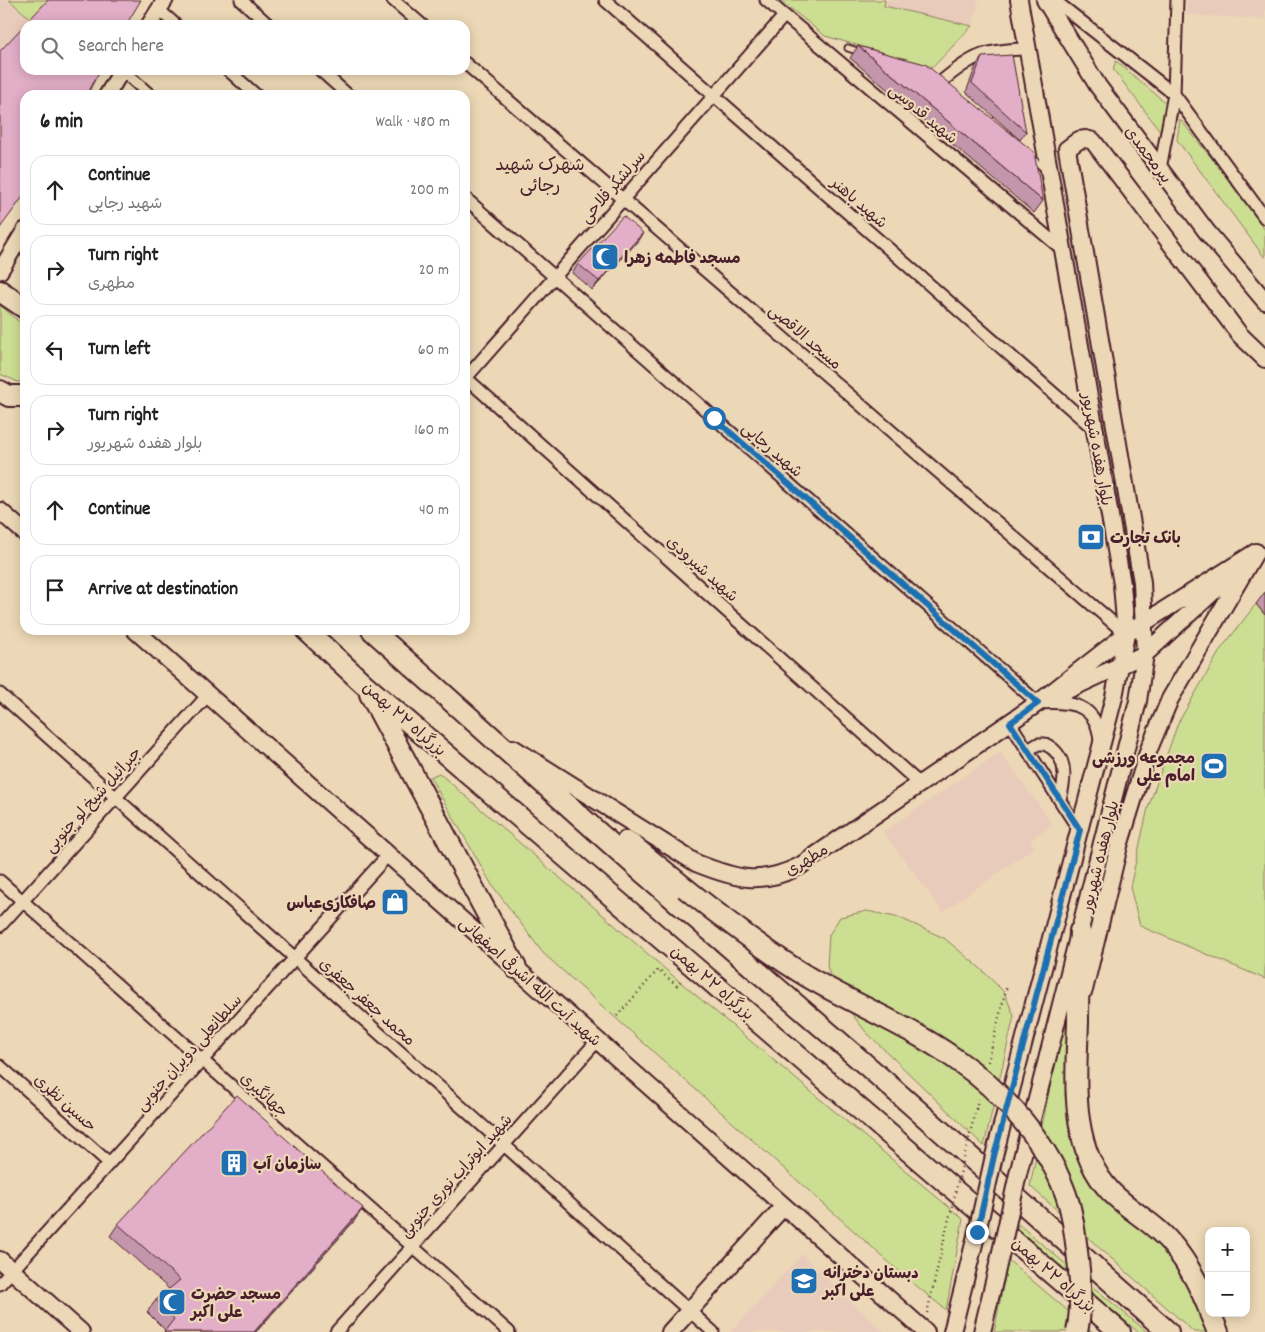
<!DOCTYPE html>
<meta charset="utf-8">
<style>
:root{--surface:#fff;--page:#f6f6f6;--text:#222;--muted:#767676;--line:#e0e0e0}
body{margin:0;font-family:Dekko,"Playpen Sans Arabic",sans-serif;background:var(--page);color:var(--text)}
.controls{position:absolute;right:15px;bottom:15px;display:grid;overflow:hidden;border-radius:10px;box-shadow:0 2px 12px #0003}
.controls button{width:45px;height:45px;display:grid;place-items:center;padding:0;border:0;border-bottom:1px solid var(--line);background:var(--surface);color:var(--text);font:25px sans-serif}
.stop{position:absolute;width:15px;height:15px;margin:-11px;border:4px solid #1f6fb2;border-radius:50%;background:#fff}
.stop.end{background:#1f6fb2;border-color:#fff;box-shadow:0 1px 5px #0008}
.list{margin:0;padding:0;list-style:none}
h2{display:flex;justify-content:space-between;align-items:center;height:65px;margin:0;padding:0 20px;font-size:21px}
h2 small{font-size:16px;font-weight:400;color:var(--muted)}
.list li{display:grid;grid-template-columns:32px 1fr auto;gap:15px;align-items:center;box-sizing:border-box;height:70px;margin:0 10px 10px;padding:0 10px;border:1px solid var(--line);border-radius:15px}
.list b{display:block;font-size:19px;white-space:nowrap}
.list p{margin:0;font-size:16px;white-space:nowrap;color:var(--muted)}
.list em{font-size:16px;font-style:normal;color:var(--muted)}
.icon{flex:none;width:28px;height:28px;fill:none;stroke:currentColor;stroke-width:2;stroke-linecap:round;stroke-linejoin:round}
.map{position:relative;flex:none;width:1265px;height:1332px;overflow:hidden}
.search{position:absolute;background:var(--surface);box-shadow:0 2px 12px #0003;left:20px;top:20px;width:450px;height:55px;display:flex;align-items:center;gap:12px;box-sizing:border-box;padding:0 18px;border-radius:15px;color:var(--muted);font-size:19px}
.panel{position:absolute;background:var(--surface);box-shadow:0 2px 12px #0003;left:20px;top:90px;width:450px;height:545px;border-radius:15px}
.map>svg:first-child{display:block}
.built{fill:#e9cbbb}
.green{fill:#ccde92;stroke:#8b7e5e}
.lines{fill:none;stroke-linecap:round;stroke-linejoin:round}
.service-casing{stroke:#4a1f2b;stroke-width:9}
.minor-casing{stroke:#4a1f2b;stroke-width:15}
.tertiary-casing{stroke:#4a1f2b;stroke-width:19}
.secondary-casing{stroke:#4a1f2b;stroke-width:20}
.trunk-casing{stroke:#4a1f2b;stroke-width:24}
.path{stroke:#4a1f2b;stroke-width:2.5;stroke-dasharray:1 4;stroke-linecap:butt}
.service{stroke:#ecd8b6;stroke-width:5.5}
.minor{stroke:#ecd8b6;stroke-width:11}
.tertiary{stroke:#ecd8b6;stroke-width:15}
.secondary{stroke:#ecd8b6;stroke-width:16}
.trunk{stroke:#ecd8b6;stroke-width:20}
.secondary-bridge-casing{stroke:#4a1f2b;stroke-width:20;stroke-linecap:butt}
.trunk-bridge-casing{stroke:#4a1f2b;stroke-width:24;stroke-linecap:butt}
.path-bridge{stroke:#4a1f2b;stroke-width:2.5;stroke-dasharray:1 4;stroke-linecap:butt}
.secondary-bridge{stroke:#ecd8b6;stroke-width:16}
.trunk-bridge{stroke:#ecd8b6;stroke-width:20}
.wall{fill:#c396ac;stroke:#4a1f2b}
.shaded-wall{fill:#9f7a8c;stroke:#4a1f2b}
.building{fill:#e3aec8;stroke:#4a1f2b}
.route{stroke:#1f6fb2;stroke-width:6}
.labels{text-anchor:middle;stroke-width:4.5;stroke-linejoin:round;paint-order:stroke}
.street-label{font-size:16px;fill:#4a1f2b;stroke:#ecd8b6}
.poi-label{font-size:16px;font-weight:bold;fill:#4a1f2b;stroke:#ecd8b6;text-anchor:start}
.neighbourhood-label{font-size:18px;fill:#4a1f2b;stroke:#ecd8b6}
</style>
<div class="map">
<svg width="1265" height="1332" viewBox="0 0 1265 1332">
<rect width="100%" height="100%" fill="#ecd8b6"/>
<filter id="ink" filterUnits="userSpaceOnUse"><feTurbulence type="fractalNoise" baseFrequency=".02" numOctaves="2"/><feDisplacementMap in="SourceGraphic" scale="10" xChannelSelector="R" yChannelSelector="G"/><feConvolveMatrix kernelMatrix="1 2 1 2 8 2 1 2 1" color-interpolation-filters="sRGB"/></filter>
<g filter="url(#ink)">
<path class="built" d="M0,0H8L32,20L25,25L0,54Z
M885,0H979L972,26L883,6Z
M1188,0H1265V19L1186,15Z
M1000,752L1053,824L1030,840L1035,847L943,912L883,832Z
M802,1254L859,1309L885,1332H730Z"/>
<path class="green" d="M9,0H50L32,20Z
M780,0H885L884,6L972,26L933,67L825,36Z
M1116,61L1166,103L1161,132L1113,69Z
M1180,119L1234,186L1265,230V258L1177,140Z
M0,305L25,327V380L18,382L0,374Z
M1256,604L1265,615V979L1140,926L1130,887L1148,808L1178,723L1221,649Z
M439,773L679,981L963,1219L946,1310L902,1274L543,953L492,885L430,777Z
M867,911L900,918L944,938L980,968L1004,992L1014,1016L984,1146L866,1032L836,994L827,966L829,935L840,917Z
M1062,1027L1069,1031L1065,1096L1081,1166L1098,1189L1164,1244L1192,1290L1208,1332H1194L1030,1186Z
M1018,1224L1147,1332H1138L1017,1229Z
M1008,1260L1093,1332H994Z"/>
<g class="lines">
<defs>
<path id="service" d="M848,48L863,53
M1030,157L1046,170"/>
<path id="minor" d="M241,0L269,25
M393,0L422,25
M605,0L1094,429
M766,0L1063,250
M1054,0L1174,94L1265,218
M159,10L176,25
M465,63L1126,634
M122,70L150,95
M228,70L256,95
M320,70L348,95
M941,82C973,55 985,50 1027,49
M1160,169L1174,94L1177,0
M465,198L1038,703C1070,701 1097,703 1100,741
M465,377L920,784
M465,379L784,16
M0,694L713,1332
M1010,723L1079,830
M1028,750L1038,744H1045C1068,755 1066,778 1060,799
M0,881L509,1332
M0,926L208,695
M0,1066L109,1163
M0,1284L388,855
M336,1332L598,1040"/>
<path id="tertiary" d="M149,25L165,0
M107,95L122,70
M0,271L25,230"/>
<path id="secondary" d="M1045,0L1098,86L1207,232L1265,301
M0,511L25,533
M135,630L926,1332
M1059,694L1145,654L1228,578
M513,748L696,863C736,879 760,886 800,866L1038,703L1126,634L1256,552
M1084,990L1119,846L1149,749L1170,699L1255,553
M994,1156L1114,697L1126,634L1122,584L1019,0
M1018,1174L1138,701L1145,654L1142,582L1067,149L1079,140L1086,139L1093,141L1240,335L1265,359
M0,1260L81,1332
M670,1332L784,1206
M952,1332L977,1232
M982,1332L1001,1252"/>
<path id="trunk" d="M0,291L25,308
M0,391L9,396H25
M306,630L364,684L1120,1332
M372,630L639,869L873,1071L1168,1332
M370,694L516,968
M627,841L685,888
M1080,931C1079,962 1078,992 1078,1022C1076,1079 1069,1148 1111,1192C1125,1206 1143,1217 1158,1230C1181,1250 1198,1282 1209,1309
M1210,1313L1218,1332"/>
</defs>
<use href="#service" class="service-casing"/>
<use href="#minor" class="minor-casing"/>
<use href="#tertiary" class="tertiary-casing"/>
<use href="#secondary" class="secondary-casing"/>
<use href="#trunk" class="trunk-casing"/>
<path class="path" d="M617,1016L658,970L677,985L683,978
M988,1062L1007,985
M976,1109L978,1099
M927,1313L946,1231"/>
<use href="#service" class="service"/>
<use href="#minor" class="minor"/>
<use href="#tertiary" class="tertiary"/>
<use href="#secondary" class="secondary"/>
<use href="#trunk" class="trunk"/>
<defs>
<path id="secondary-bridge" d="M977,1232L994,1156
M1001,1252L1018,1174"/>
<path id="trunk-bridge" d="M685,888C725,920 765,951 808,977C856,1005 908,1026 954,1058C1003,1091 1052,1146 1069,1204C1074,1222 1076,1242 1078,1260C1081,1285 1082,1308 1077,1332"/>
</defs>
<use href="#secondary-bridge" class="secondary-bridge-casing"/>
<use href="#trunk-bridge" class="trunk-bridge-casing"/>
<path class="path-bridge" d="M946,1231L976,1109"/>
<use href="#secondary-bridge" class="secondary-bridge"/>
<use href="#trunk-bridge" class="trunk-bridge"/>
</g>
<path class="wall" d="M858,46L1043,201L1034,213L850,58Z
M982,57L1026,132L1020,140L966,92L976,66Z
M637,242L592,290L572,273L578,264Z
M1265,592V615L1256,604Z
M355,1220L256,1332H164L165,1330L147,1312L156,1300L169,1289L110,1236L118,1224Z"/>
<path class="shaded-wall" d="M643,233L637,242L592,290L599,281Z
M363,1208L355,1220L256,1332H254Z"/>
<path class="building" d="M48,0H141L126,25H25V70H100L87,95H25V194L0,228V51Z
M858,46L925,64L1034,152L1043,201Z
M1012,55L1026,132L972,83L982,57Z
M623,216L643,233L599,281L578,264Z
M237,1095L363,1208L254,1332H164L174,1319L156,1300L180,1280L118,1224Z"/>
</g>
<g class="lines" filter="url(#ink)">
<path class="route" d="M714,418L1038,703L1010,723L1080,830L994,1156L977,1232"/>
</g>
<defs>
<symbol id="mosque-square" viewBox="-11 -11 22 22"><rect x="-9" y="-9" width="18" height="18" rx="4" fill="#1f6fb2" stroke="#ecd8b6"/><path d="M3.5-4.9A6 6 0 1 0 3.5 4.9A5 5 0 1 1 3.5-4.9Z" fill="#fff"/></symbol>
<symbol id="bank-square" viewBox="-11 -11 22 22"><rect x="-9" y="-9" width="18" height="18" rx="4" fill="#1f6fb2" stroke="#ecd8b6"/><path d="M-6-4H6V4H-6ZM0-2.3a2.3 2.3 0 1 0 0 4.6a2.3 2.3 0 1 0 0-4.6Z" fill="#fff"/></symbol>
<symbol id="stadium-square" viewBox="-11 -11 22 22"><rect x="-9" y="-9" width="18" height="18" rx="4" fill="#1f6fb2" stroke="#ecd8b6"/><path d="M0-5a6.5 5 0 1 0 0 10a6.5 5 0 1 0 0-10ZM-3.5-1.8h7v3.6h-7Z" fill="#fff"/></symbol>
<symbol id="shop-square" viewBox="-11 -11 22 22"><rect x="-9" y="-9" width="18" height="18" rx="4" fill="#1f6fb2" stroke="#ecd8b6"/><path d="M-5-2.5h2.3a2.7 3.5 0 0 1 5.4 0H5L5.5 6h-11ZM-1.5-2.5h3a1.5 2.3 0 0 0-3 0Z" fill="#fff"/></symbol>
<symbol id="building-square" viewBox="-11 -11 22 22"><rect x="-9" y="-9" width="18" height="18" rx="4" fill="#1f6fb2" stroke="#ecd8b6"/><path d="M-4-6H4V6H1V3H-1V6H-4ZM-2.5-4.3h1.7v1.8h-1.7ZM.8-4.3h1.7v1.8H.8ZM-2.5-1h1.7V.8h-1.7ZM.8-1h1.7V.8H.8Z" fill="#fff"/></symbol>
<symbol id="school-square" viewBox="-11 -11 22 22"><rect x="-9" y="-9" width="18" height="18" rx="4" fill="#1f6fb2" stroke="#ecd8b6"/><path d="M0-5L7-2L0 1L-7-2ZM-4 1L0 2.5L4 1V4Q0 6-4 4Z" fill="#fff"/></symbol>
</defs>
<g fill-rule="evenodd">
<use href="#mosque-square" x="589" y="241" width="32" height="32"/>
<use href="#bank-square" x="1075" y="521" width="32" height="32"/>
<use href="#stadium-square" x="1198" y="750" width="32" height="32"/>
<use href="#shop-square" x="379" y="886" width="32" height="32"/>
<use href="#building-square" x="218" y="1147" width="32" height="32"/>
<use href="#school-square" x="788" y="1265" width="32" height="32"/>
<use href="#mosque-square" x="156" y="1286" width="32" height="32"/>
</g>
<g class="labels">
<g class="street-label">
<text transform="translate(924 113) rotate(40)" y="6">شهید قدوسی</text>
<text transform="translate(1149 154) rotate(53)" y="6">پیرمحمدی</text>
<text transform="translate(612 186) rotate(-49)" y="6">سرلشکر فلاحی</text>
<text transform="translate(860 202) rotate(41)" y="6">شهید باهنر</text>
<text transform="translate(806 336) rotate(41)" y="6">مسجد الاقصی</text>
<text transform="translate(773 449) rotate(41)" y="6">شهید رجایی</text>
<text transform="translate(1098 449) rotate(80)" y="6">بلوار هفده شهریور</text>
<text transform="translate(703 568) rotate(42)" y="6">شهید شیرودی</text>
<text transform="translate(405 718) rotate(41)" y="6">بزرگراه ۲۲ بهمن</text>
<text transform="translate(92 799) rotate(-48)" y="6">جبرائیل شیخ لو جنوبی</text>
<text transform="translate(1099 856) rotate(-76)" y="6">بلوار هفده شهریور</text>
<text transform="translate(806 859) rotate(-31)" y="6">مطهری</text>
<text transform="translate(531 981) rotate(42)" y="6">شهید آیت الله اشرفی اصفهانی</text>
<text transform="translate(713 982) rotate(41)" y="6">بزرگراه ۲۲ بهمن</text>
<text transform="translate(368 1001) rotate(42)" y="6">محمد جعفر جعفری</text>
<text transform="translate(188 1052) rotate(-48)" y="6">سلطانعلی دویران جنوبی</text>
<text transform="translate(265 1094) rotate(42)" y="6">جهانگیری</text>
<text transform="translate(66 1102) rotate(42)" y="6">حسین نظری</text>
<text transform="translate(455 1175) rotate(-48)" y="6">شهید ابوتراب نوری جنوبی</text>
<text transform="translate(1054 1274) rotate(41)" y="6">بزرگراه ۲۲ بهمن</text>
</g>
<g class="poi-label">
<text x="624" y="263">مسجد فاطمه زهرا</text>
<text x="1110" y="543">بانک تجارت</text>
<text x="1195" y="763" text-anchor="end">مجموعه ورزشی<tspan x="1195" dy="18">امام علی</tspan></text>
<text x="376" y="908" text-anchor="end">صافکاری‌عباس</text>
<text x="253" y="1169">سازمان آب</text>
<text x="823" y="1278">دبستان دخترانه<tspan x="823" dy="18">علی اکبر</tspan></text>
<text x="191" y="1299">مسجد حضرت<tspan x="191" dy="18">علی اکبر</tspan></text>
</g>
<g class="neighbourhood-label">
<text x="540" y="170">شهرک شهید<tspan x="540" dy="21">رجائی</tspan></text>
</g>
</g>
</svg>
<div class="controls">
<button>+</button>
<button>−</button>
</div>
<div class="stop" style="left:714px;top:418px"></div>
<div class="stop end" style="left:977px;top:1232px"></div>
<div class="search"><svg class="icon" aria-label="search" viewBox="0 0 24 24"><circle cx="10" cy="10" r="6"/><path d="M15 15l6 6"/></svg>Search here</div>
<section class="panel">
<h2>6 min<small>Walk · 480 m</small></h2>
<ul class="list">
<li><svg class="icon" aria-label="ahead" viewBox="0 0 24 24"><path d="M12 20V5M6 11l6-6 6 6"/></svg><div><b>Continue</b><p>شهید رجایی</p></div><em>200 m</em></li>
<li><svg class="icon" aria-label="right" viewBox="0 0 24 24"><path d="M7 20v-9h11M14 6l5 5-5 5"/></svg><div><b>Turn right</b><p>مطهری</p></div><em>20 m</em></li>
<li><svg class="icon" aria-label="left" viewBox="0 0 24 24"><path d="M17 20v-9H6M10 6l-5 5 5 5"/></svg><div><b>Turn left</b></div><em>60 m</em></li>
<li><svg class="icon" aria-label="right" viewBox="0 0 24 24"><path d="M7 20v-9h11M14 6l5 5-5 5"/></svg><div><b>Turn right</b><p>بلوار هفده شهریور</p></div><em>160 m</em></li>
<li><svg class="icon" aria-label="ahead" viewBox="0 0 24 24"><path d="M12 20V5M6 11l6-6 6 6"/></svg><div><b>Continue</b></div><em>40 m</em></li>
<li><svg class="icon" aria-label="arrive" viewBox="0 0 24 24"><path d="M6 21V4h12l-3 4 3 4H6"/></svg><div><b>Arrive at destination</b></div></li>
</ul>
</section>
</div>
